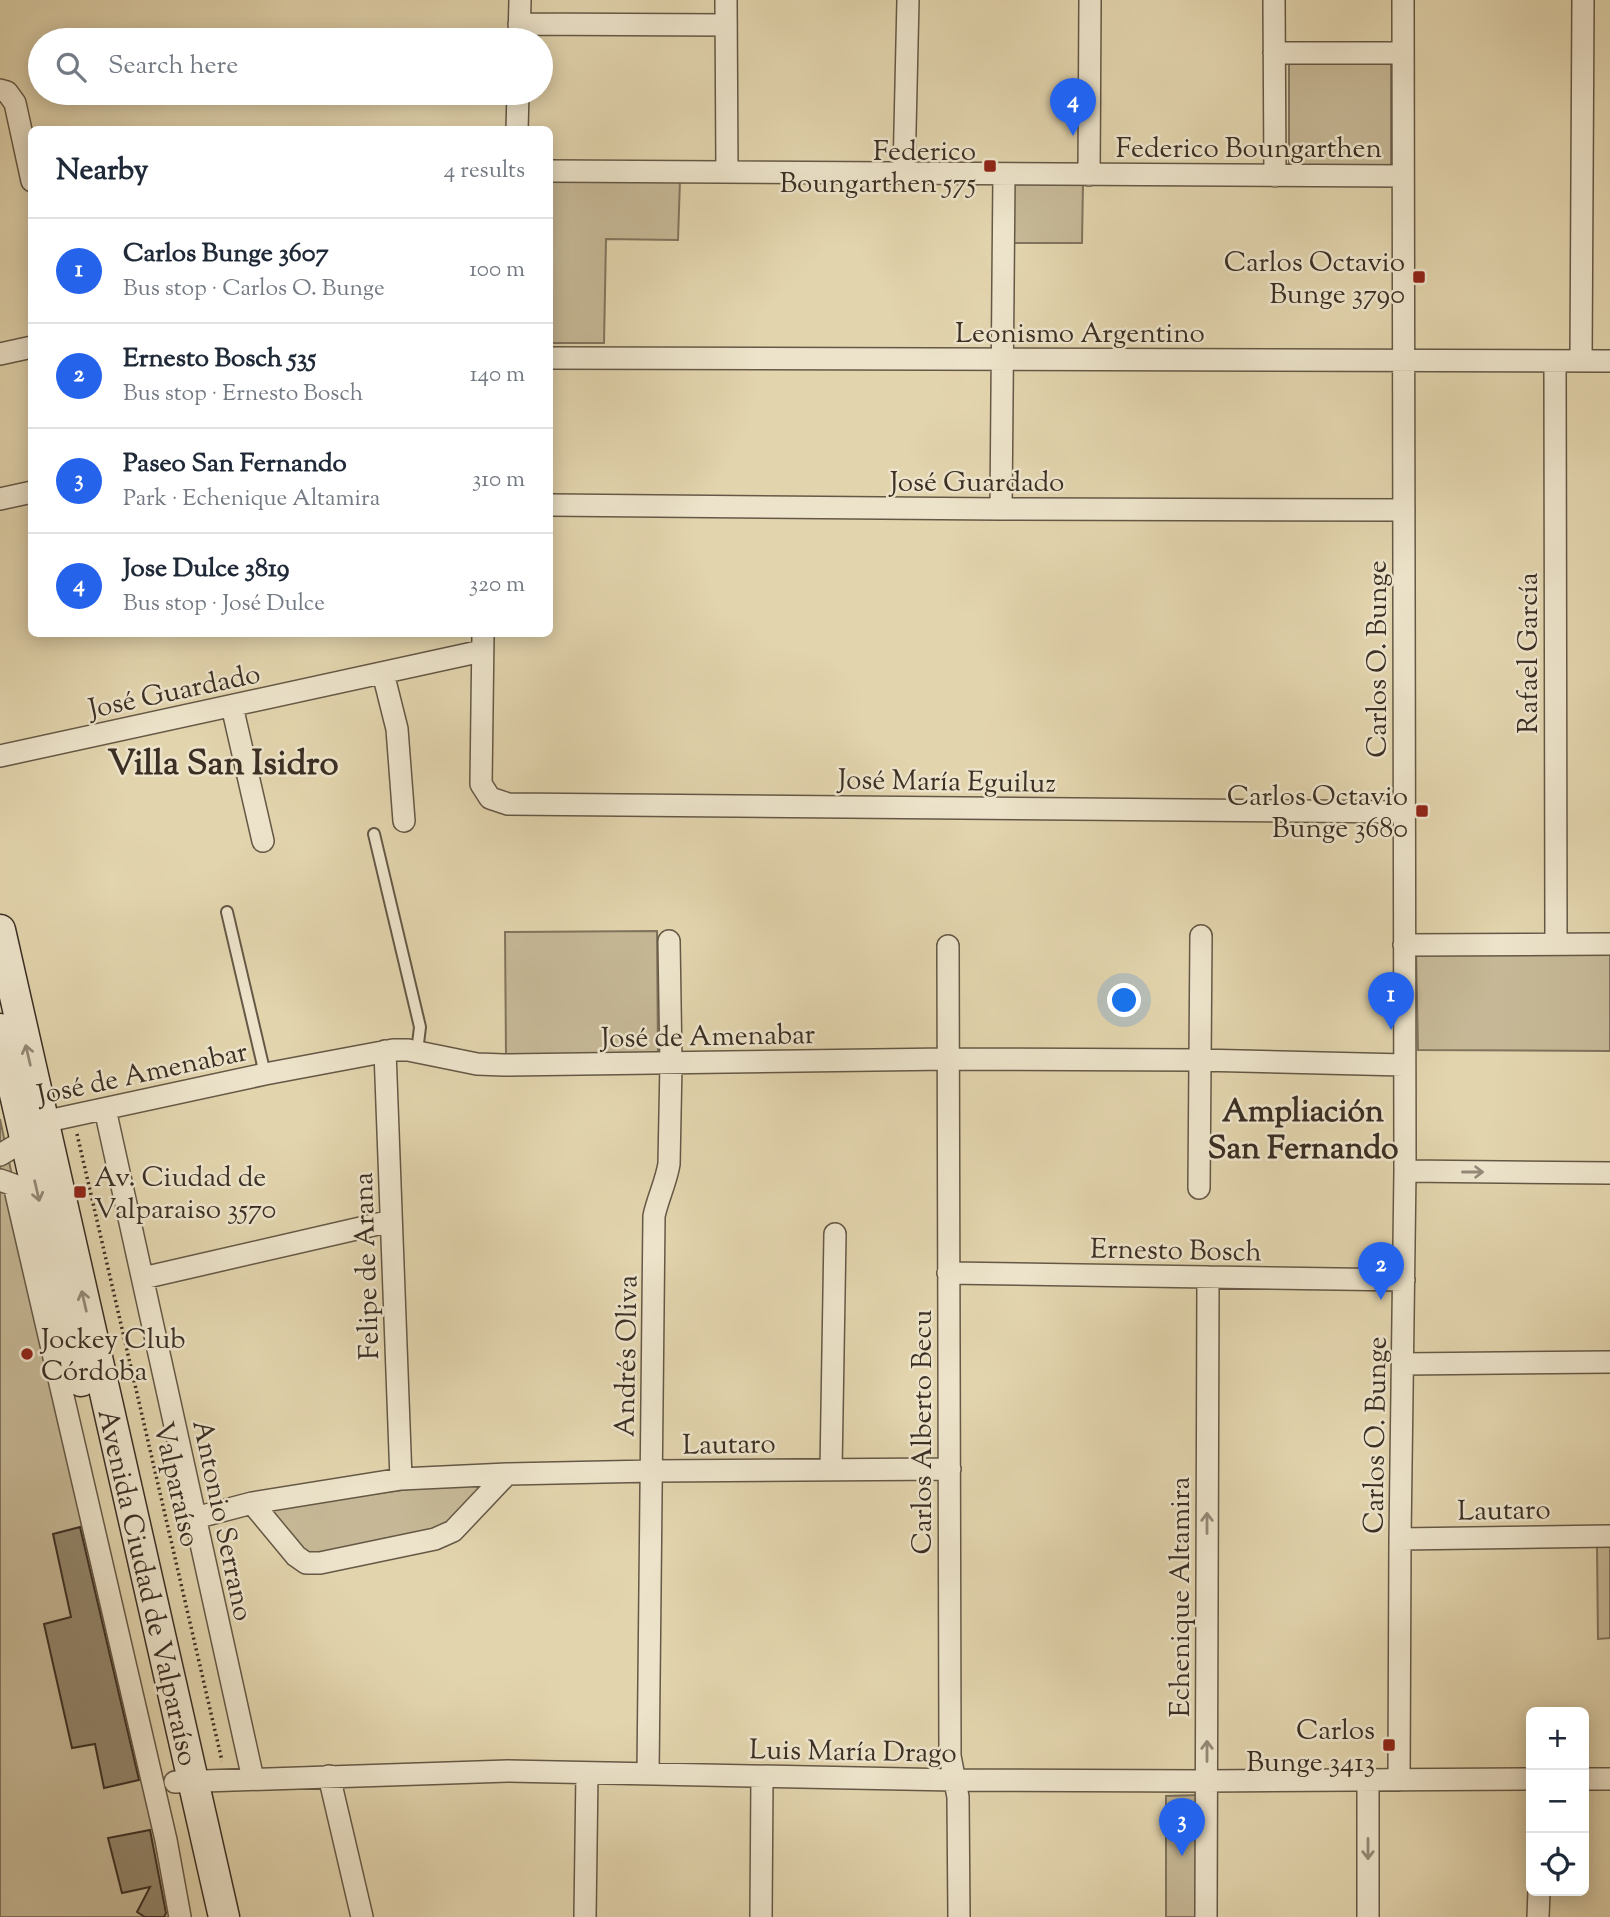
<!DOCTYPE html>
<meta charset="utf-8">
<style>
:root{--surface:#fff;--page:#f6f6f7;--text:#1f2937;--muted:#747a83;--line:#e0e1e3;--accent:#2563eb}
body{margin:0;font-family:"Sorts Mill Goudy",serif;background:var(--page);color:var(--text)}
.controls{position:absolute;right:21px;bottom:21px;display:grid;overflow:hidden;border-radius:10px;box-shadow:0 4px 18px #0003}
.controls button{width:63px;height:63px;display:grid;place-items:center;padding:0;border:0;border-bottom:2px solid var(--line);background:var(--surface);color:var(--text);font:35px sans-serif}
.you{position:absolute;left:1125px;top:1001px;width:24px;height:24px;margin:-18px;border:5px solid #fff;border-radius:50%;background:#1a73e8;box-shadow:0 0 0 10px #1a73e833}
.badge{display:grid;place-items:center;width:46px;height:46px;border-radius:50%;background:var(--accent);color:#fff;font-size:23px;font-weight:700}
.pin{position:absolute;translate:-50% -58px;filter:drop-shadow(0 2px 4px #0008)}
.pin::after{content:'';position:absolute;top:37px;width:24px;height:21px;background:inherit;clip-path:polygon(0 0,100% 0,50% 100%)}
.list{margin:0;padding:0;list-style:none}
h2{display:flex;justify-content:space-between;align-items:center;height:91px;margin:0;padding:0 28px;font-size:30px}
h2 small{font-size:23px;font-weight:400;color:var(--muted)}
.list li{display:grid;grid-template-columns:46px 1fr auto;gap:21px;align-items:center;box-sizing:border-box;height:105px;padding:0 28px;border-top:2px solid var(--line)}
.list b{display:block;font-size:26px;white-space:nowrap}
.list p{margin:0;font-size:23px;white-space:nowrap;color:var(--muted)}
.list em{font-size:23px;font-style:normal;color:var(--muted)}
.icon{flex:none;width:38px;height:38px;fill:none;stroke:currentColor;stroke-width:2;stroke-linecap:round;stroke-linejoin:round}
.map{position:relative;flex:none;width:1610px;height:1917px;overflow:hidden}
.search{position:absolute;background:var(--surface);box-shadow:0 4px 18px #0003;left:28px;top:28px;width:525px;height:77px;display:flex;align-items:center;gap:18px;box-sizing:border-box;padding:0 24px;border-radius:38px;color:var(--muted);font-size:26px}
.panel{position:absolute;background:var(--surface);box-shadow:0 4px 18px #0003;left:28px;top:126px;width:525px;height:511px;border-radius:10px}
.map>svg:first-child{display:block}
.green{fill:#c6b896;stroke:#80745d;stroke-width:2}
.building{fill:#92856b;stroke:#3b2f24;stroke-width:2}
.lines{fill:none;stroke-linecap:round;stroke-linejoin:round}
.service-casing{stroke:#655846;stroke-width:14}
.minor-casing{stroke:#655846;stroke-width:24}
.secondary-casing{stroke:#3b2f24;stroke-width:33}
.path{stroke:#3b2f24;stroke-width:3.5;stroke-dasharray:2 3.5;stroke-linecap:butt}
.service{stroke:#ece3ca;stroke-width:10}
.minor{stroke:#ece3ca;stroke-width:21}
.secondary{stroke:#ece3ca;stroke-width:30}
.oneway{stroke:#948977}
.poi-dot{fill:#8f2418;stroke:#ece3ca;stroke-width:2.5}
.labels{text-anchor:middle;stroke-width:5;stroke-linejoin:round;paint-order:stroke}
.street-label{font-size:28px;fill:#3b2f24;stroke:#ece3ca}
.poi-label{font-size:28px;fill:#3b2f24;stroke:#ece3ca;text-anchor:end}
.quarter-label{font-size:32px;font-weight:bold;fill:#3b2f24;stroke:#ece3ca}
.district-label{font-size:35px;font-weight:bold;fill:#3b2f24;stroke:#ece3ca}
</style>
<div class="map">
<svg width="1610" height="1917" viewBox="0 0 1610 1917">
<rect width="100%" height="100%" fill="#e2d4ad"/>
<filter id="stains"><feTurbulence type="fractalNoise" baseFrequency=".00286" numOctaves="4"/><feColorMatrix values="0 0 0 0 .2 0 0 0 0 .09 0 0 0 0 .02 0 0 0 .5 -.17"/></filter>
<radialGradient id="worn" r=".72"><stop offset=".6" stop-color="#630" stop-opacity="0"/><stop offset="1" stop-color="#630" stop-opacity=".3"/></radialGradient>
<path class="green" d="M1391,62V167H1289V63Z
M550,178L680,180L678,240L606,239L604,343H550Z
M1011,181L1083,183L1082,243H1009Z
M657,931L658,1055L506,1056L505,932Z
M1416,951L1610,952V1051L1418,1050Z
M0,1119L14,1185L183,1917H0Z
M492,1478L439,1531L306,1555L268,1508Z
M1597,1547H1610V1638L1598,1639Z
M1199,1795V1917H1166V1796Z"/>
<path class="building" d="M80,1527L139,1780L104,1788L95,1744L72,1748L44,1624L71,1617L53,1534Z
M150,1830L166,1913L164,1917H145L137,1912L150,1887L122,1893L108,1838Z"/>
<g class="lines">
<defs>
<path id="service" d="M374,834L420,1027L417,1052
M227,912L265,1074"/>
<path id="minor" d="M726,0L727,172
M1274,0L1275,176
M519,24L726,25
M519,40L520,0
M1274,53H1403
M0,90L7,92L15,103L32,181
M517,130L518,93
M550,171L1403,176
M904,173L908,0
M1089,175L1090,0
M0,354L32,347
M550,358L1610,361
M1581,361L1583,0
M1555,362L1556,944
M0,499L32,492
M550,505L1001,509L1404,510
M1001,509L1004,174
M483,634L481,784L490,798L508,804L1404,812
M383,673L397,729L404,821
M232,706L263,841
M0,756L482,651
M1404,945L1610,944
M948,946L950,1756L958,1797L959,1917
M385,1051L401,1479
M105,1109L253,1779
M29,1125L265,1074L393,1050H408L477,1064L504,1065L948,1059L1199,1060L1404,1065
M0,1155L25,1140
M1405,1171L1610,1173
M0,1180L14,1185L166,1840L180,1917
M1199,1188L1201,936
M948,1273L1404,1280
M143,1278L391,1221
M1403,1364L1610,1362
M831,1470L835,1234
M252,1503L296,1556L306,1563H320L435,1539L453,1531L507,1474
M195,1518L252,1503L401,1479L507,1474L652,1471L950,1469
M1400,1539L1610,1536
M648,1774L654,1216C658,1198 666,1182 669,1164L671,1064L669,941
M329,1776L362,1917
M1584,1779H1610
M1399,1780L1400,1539L1405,1171L1403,0
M175,1782L508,1771L954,1780L1206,1781L1531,1779
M585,1917L587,1773
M761,1917L762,1777
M1206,1917L1208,1277
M1368,1917V1780
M1538,1917L1539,1891"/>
<path id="secondary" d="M0,930L224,1917
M0,1029L81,1381"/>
</defs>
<use href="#service" class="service-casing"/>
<use href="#minor" class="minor-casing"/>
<use href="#secondary" class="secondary-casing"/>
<path class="path" d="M77,1134L222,1761"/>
<use href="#service" class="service"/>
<use href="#minor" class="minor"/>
<use href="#secondary" class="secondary"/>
</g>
<defs><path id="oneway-shaft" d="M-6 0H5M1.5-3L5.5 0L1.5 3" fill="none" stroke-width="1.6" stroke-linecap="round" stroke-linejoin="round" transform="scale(1.75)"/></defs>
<g class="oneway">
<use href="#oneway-shaft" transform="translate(28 1055) rotate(-103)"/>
<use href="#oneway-shaft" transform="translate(1473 1172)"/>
<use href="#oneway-shaft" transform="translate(37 1191) rotate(77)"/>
<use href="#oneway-shaft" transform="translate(84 1301) rotate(-103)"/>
<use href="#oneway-shaft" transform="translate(1207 1523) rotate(-90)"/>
<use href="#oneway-shaft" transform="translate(1207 1751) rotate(-90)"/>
<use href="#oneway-shaft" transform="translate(1368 1849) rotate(90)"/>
</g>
<g class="poi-dot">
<rect x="983" y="159" width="14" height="14" rx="3.5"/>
<rect x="1412" y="270" width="14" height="14" rx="3.5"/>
<rect x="1415" y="804" width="14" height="14" rx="3.5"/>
<rect x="73" y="1185" width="14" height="14" rx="3.5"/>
<circle cx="27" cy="1354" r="7"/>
<rect x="1382" y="1738" width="14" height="14" rx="3.5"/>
</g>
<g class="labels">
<g class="street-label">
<text x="1249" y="157">Federico Boungarthen</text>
<text x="1080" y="342">Leonismo Argentino</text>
<text x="977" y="491">José Guardado</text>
<text transform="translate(1527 653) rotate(-90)" y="10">Rafael García</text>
<text transform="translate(1376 659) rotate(-90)" y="10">Carlos O. Bunge</text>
<text transform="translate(174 690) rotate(-12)" y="10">José Guardado</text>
<text transform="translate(947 780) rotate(1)" y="10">José María Eguiluz</text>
<text transform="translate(708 1035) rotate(-1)" y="10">José de Amenabar</text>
<text transform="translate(142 1072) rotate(-12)" y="10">José de Amenabar</text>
<text transform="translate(1176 1249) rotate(1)" y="10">Ernesto Bosch</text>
<text transform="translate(365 1266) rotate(-92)" y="10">Felipe de Arana</text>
<text transform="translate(625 1356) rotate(-89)" y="10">Andrés Oliva</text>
<text transform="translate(921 1432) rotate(-90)" y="10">Carlos Alberto Becu</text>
<text transform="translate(1374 1435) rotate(-89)" y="10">Carlos O. Bunge</text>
<text transform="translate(729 1443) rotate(-1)" y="10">Lautaro</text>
<text transform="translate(178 1484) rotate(77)" y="10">Valparaíso</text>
<text transform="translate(1504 1509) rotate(-1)" y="10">Lautaro</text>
<text transform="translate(224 1520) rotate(78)" y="10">Antonio Serrano</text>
<text transform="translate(149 1587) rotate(77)" y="10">Avenida Ciudad de Valparaíso</text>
<text transform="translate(1179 1597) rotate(-90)" y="10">Echenique Altamira</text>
<text transform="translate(853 1750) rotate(1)" y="10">Luis María Drago</text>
</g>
<g class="poi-label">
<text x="976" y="160">Federico<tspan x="976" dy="32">Boungarthen 575</tspan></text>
<text x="1405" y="271">Carlos Octavio<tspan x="1405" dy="32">Bunge 3790</tspan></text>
<text x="1408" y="805">Carlos Octavio<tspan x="1408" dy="32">Bunge 3680</tspan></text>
<text x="94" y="1186" text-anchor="start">Av. Ciudad de<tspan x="94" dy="32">Valparaiso 3570</tspan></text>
<text x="41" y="1348" text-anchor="start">Jockey Club<tspan x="41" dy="32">Córdoba</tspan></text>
<text x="1375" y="1739">Carlos<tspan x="1375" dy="32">Bunge 3413</tspan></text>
</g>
<g class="quarter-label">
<text x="1303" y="1121">Ampliación<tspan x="1303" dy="37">San Fernando</tspan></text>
</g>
<g class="district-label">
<text x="223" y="774">Villa San Isidro</text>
</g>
</g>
<rect width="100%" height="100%" filter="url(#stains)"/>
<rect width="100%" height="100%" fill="url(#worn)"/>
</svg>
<div class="controls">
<button>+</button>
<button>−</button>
<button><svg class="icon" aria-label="locate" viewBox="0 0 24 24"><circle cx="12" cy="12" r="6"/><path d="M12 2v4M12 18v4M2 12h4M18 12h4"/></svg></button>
</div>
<div class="you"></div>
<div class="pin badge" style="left:1391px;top:1030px">1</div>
<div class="pin badge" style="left:1381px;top:1300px">2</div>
<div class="pin badge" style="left:1182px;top:1856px">3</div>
<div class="pin badge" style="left:1073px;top:136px">4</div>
<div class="search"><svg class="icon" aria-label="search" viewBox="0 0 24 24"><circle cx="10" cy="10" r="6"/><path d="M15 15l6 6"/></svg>Search here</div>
<section class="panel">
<h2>Nearby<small>4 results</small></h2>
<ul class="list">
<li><span class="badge">1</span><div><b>Carlos Bunge 3607</b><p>Bus stop · Carlos O. Bunge</p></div><em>100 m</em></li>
<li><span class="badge">2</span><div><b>Ernesto Bosch 535</b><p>Bus stop · Ernesto Bosch</p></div><em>140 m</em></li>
<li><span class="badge">3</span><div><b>Paseo San Fernando</b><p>Park · Echenique Altamira</p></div><em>310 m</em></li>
<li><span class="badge">4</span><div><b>Jose Dulce 3819</b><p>Bus stop · José Dulce</p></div><em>320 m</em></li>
</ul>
</section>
</div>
